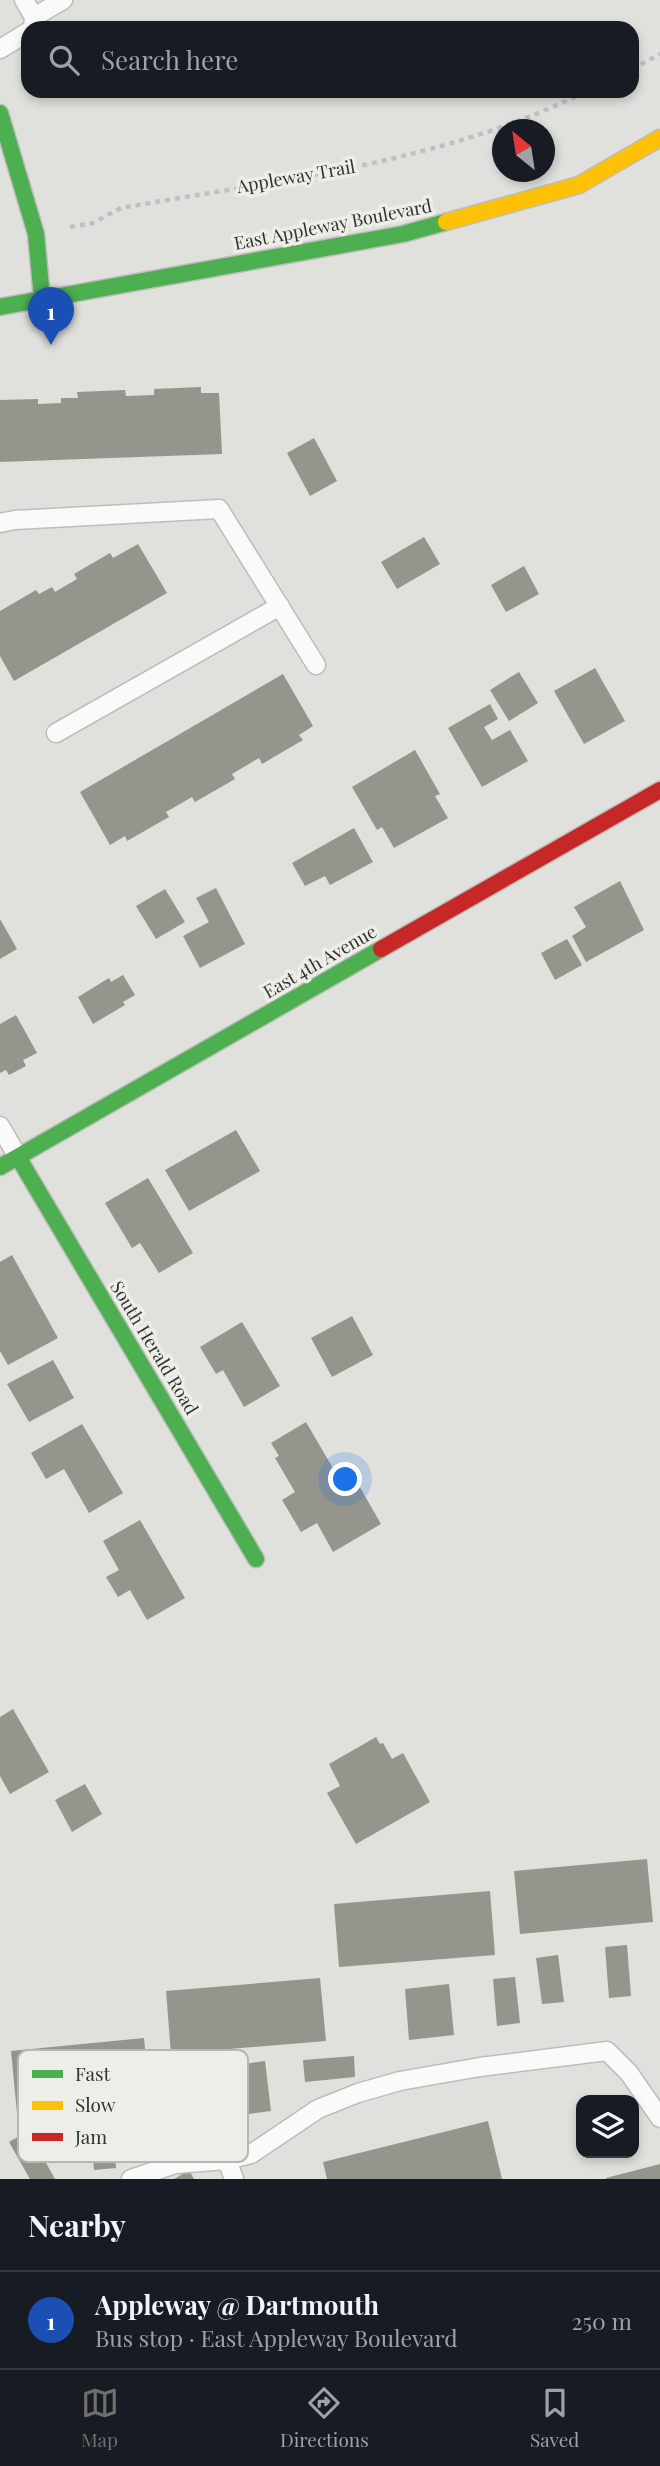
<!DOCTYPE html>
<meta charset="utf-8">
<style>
:root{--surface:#171b24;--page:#20242c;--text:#f1f3f6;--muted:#9ea1a6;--line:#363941;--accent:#6f6f6c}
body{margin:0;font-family:"Playfair Display",serif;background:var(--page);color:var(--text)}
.controls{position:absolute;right:21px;bottom:21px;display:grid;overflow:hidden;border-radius:14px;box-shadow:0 4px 10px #0003}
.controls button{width:63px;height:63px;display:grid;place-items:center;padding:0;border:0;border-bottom:2px solid var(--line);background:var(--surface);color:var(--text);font:35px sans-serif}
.compass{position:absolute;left:492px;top:119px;width:63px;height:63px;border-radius:50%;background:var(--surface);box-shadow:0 4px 10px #0003;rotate:330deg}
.you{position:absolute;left:346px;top:1480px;width:24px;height:24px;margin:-18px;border:5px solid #fff;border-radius:50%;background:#1a73e8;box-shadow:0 0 0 10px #1a73e833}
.badge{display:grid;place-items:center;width:46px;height:46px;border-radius:50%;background:var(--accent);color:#fff;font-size:23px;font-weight:700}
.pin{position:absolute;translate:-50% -58px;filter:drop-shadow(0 2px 4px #0008)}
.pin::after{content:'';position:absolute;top:37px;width:24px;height:21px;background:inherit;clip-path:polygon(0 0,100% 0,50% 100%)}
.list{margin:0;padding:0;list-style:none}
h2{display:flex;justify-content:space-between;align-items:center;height:91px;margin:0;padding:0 28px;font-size:30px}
h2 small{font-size:23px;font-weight:400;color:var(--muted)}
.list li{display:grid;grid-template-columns:46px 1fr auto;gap:21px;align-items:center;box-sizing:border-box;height:98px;padding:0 28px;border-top:2px solid var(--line)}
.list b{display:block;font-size:26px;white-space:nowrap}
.list p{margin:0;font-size:23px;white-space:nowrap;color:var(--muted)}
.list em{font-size:23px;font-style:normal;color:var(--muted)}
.icon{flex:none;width:38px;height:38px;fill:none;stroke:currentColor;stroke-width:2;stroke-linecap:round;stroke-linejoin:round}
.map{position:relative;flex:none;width:660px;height:2179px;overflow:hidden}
.search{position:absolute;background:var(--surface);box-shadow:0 4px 10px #0003;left:21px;right:21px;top:21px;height:77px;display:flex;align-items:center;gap:18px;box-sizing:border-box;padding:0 24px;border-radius:21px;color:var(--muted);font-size:26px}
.sheet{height:189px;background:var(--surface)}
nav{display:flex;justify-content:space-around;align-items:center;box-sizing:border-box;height:98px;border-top:2px solid var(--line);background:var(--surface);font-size:19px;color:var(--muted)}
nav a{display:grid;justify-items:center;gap:4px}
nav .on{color:var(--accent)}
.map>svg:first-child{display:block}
.building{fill:#95958d}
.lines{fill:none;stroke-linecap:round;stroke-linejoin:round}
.lane-casing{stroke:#bdbdbb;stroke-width:21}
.fast-casing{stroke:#bdbdbb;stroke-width:19}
.slow-casing{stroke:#bdbdbb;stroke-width:19}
.jam-casing{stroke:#bdbdbb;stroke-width:19}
.path{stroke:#c0c0bf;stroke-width:4.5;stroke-dasharray:5 5;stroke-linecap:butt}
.lane{stroke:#fafafa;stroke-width:18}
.fast{stroke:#4caf50;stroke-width:16}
.slow{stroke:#ffc107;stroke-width:16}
.jam{stroke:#c62828;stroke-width:16}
.labels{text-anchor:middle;stroke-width:7;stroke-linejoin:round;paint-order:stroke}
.street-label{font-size:18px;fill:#323230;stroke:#eeeee9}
.key{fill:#eeeee9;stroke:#b6b6b2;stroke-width:2}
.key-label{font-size:19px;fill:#323230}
</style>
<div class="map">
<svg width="660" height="2179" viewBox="0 0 660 2179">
<rect width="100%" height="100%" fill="#e0e0dc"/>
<path class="building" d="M201,387V393H219L222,454L0,462V400L38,399V404L61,403V398H78L77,392L125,390L126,396L154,395V389Z
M314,438L337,481L310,496L287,453Z
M424,537L440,564L397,589L381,562Z
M138,544L167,593L14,681L0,656V611L36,590L39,594L52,587L55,592L77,579L74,574L110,553L113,558Z
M524,566L539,594L506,612L491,585Z
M595,668L625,721L584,744L554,691Z
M519,672L538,703L509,721L490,690Z
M283,674L313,726L299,735L303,740L262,764L259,758L232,774L235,779L195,802L192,797L166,812L169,817L127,841L125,836L110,845L80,792Z
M490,704L498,719L484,727L492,740L510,730L528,761L482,787L448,728Z
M415,750L440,794L435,796L448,818L394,848L382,827L377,830L352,787Z
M354,828L373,862L330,885L325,876L305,886L292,863Z
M620,881L644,930L586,962L572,936L586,927L574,907Z
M216,888L245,944L200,968L183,936L209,922L196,898Z
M165,889L185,922L156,939L136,906Z
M0,919L17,949L0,959Z
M567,939L582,965L555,980L541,953Z
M123,975L135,995L123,1002L125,1005L93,1024L78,997L109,978L111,982Z
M16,1015L37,1053L23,1060L26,1066L9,1075L6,1070L0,1073V1024Z
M236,1130L260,1171L189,1211L165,1170Z
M148,1178L193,1253L159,1273L140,1243L132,1248L105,1203Z
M12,1255L58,1338L8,1365L0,1351V1262Z
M352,1316L373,1355L332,1377L311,1338Z
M242,1322L280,1386L244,1407L223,1370L216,1374L200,1347Z
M53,1360L74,1398L29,1422L7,1384Z
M306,1422L334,1470L346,1463L381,1524L333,1552L317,1523L301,1532L282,1500L295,1492L275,1458L279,1456L271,1443Z
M82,1424L123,1493L89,1513L64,1469L46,1479L31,1453Z
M140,1520L185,1598L147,1620L130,1590L118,1597L106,1577L119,1570L103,1541Z
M13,1709L49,1772L10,1794L0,1776V1717Z
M376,1737L380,1744L383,1743L392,1759L403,1753L430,1802L356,1844L327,1793L340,1786L329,1764Z
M85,1784L102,1814L72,1832L55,1800Z
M647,1859L653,1922L520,1934L514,1871Z
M490,1891L495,1955L339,1967L334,1904Z
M627,1945L631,1996L609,1998L605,1947Z
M558,1955L564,2002L542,2004L536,1958Z
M515,1977L520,2023L497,2026L493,1979Z
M320,1978L326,2041L171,2054L166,1991Z
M449,1984L454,2035L409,2040L405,1989Z
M144,2038L150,2100L17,2113L11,2051Z
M354,2056L355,2077L305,2082L303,2060Z
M265,2061L271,2111L227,2117L221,2067Z
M112,2118L116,2168L94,2170L90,2120Z
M488,2121L502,2179H327L323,2162Z
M28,2131L55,2179H30L9,2142Z
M660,2164V2179H606V2178Z
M189,2170L194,2179H174Z"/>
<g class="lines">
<defs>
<path id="lane" d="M24,0L34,17L33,28
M34,17L63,0
M0,49L28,32
M0,523L15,520L219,509L316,665
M56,733L280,606
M0,1126L18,1157
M227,2160L234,2179
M131,2179L175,2164L227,2160L251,2154L318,2109L358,2093L400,2081L480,2067L607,2051L629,2073L660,2118"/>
<path id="fast" d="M0,113L36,234L42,298
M0,307L403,234L446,222
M18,1157L256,1559
M0,1167L381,949"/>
<path id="slow" d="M446,222L579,185L660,138"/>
<path id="jam" d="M381,949L660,790"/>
</defs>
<use href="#lane" class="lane-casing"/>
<use href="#fast" class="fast-casing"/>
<use href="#slow" class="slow-casing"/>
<use href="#jam" class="jam-casing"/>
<path class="path" d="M632,69L660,54
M70,227L93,223L121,208C278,180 443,163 587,91"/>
<use href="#lane" class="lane"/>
<use href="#fast" class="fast"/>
<use href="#slow" class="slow"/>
<use href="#jam" class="jam"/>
</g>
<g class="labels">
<g class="street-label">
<text transform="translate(296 177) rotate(-10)" y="6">Appleway Trail</text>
<text transform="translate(333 225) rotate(-11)" y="6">East Appleway Boulevard</text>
<text transform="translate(320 962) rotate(-30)" y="6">East 4th Avenue</text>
<text transform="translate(154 1348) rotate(59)" y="6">South Herald Road</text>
</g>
</g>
<rect x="18" y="2050" width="230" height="112" rx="10" class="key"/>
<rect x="32" y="2070" width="31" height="8" fill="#4caf50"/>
<rect x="32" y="2101" width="31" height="9" fill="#ffc107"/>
<rect x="32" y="2133" width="31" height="8" fill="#c62828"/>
<g class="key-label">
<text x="75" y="2081">Fast</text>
<text x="75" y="2112">Slow</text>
<text x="75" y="2144">Jam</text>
</g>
</svg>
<div class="controls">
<button><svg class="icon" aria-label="layers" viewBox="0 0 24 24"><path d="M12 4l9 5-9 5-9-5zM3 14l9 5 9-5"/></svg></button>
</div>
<svg class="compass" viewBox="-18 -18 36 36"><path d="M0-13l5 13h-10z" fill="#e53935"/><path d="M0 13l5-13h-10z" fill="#9ea1a6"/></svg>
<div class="you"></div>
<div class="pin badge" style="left:51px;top:345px;background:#1a4fb4">1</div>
<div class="search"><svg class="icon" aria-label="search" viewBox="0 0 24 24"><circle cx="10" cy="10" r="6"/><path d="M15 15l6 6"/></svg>Search here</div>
</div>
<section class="sheet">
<h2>Nearby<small></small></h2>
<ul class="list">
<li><span class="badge" style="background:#1a4fb4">1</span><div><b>Appleway @ Dartmouth</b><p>Bus stop · East Appleway Boulevard</p></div><em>250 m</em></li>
</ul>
</section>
<nav>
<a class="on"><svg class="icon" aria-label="map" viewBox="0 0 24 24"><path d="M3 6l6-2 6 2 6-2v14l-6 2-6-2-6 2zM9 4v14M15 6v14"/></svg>Map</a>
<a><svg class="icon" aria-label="directions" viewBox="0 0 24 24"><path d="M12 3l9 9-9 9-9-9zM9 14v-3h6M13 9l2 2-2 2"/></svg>Directions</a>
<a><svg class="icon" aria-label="saved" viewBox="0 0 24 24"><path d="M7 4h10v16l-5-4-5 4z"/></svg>Saved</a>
</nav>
